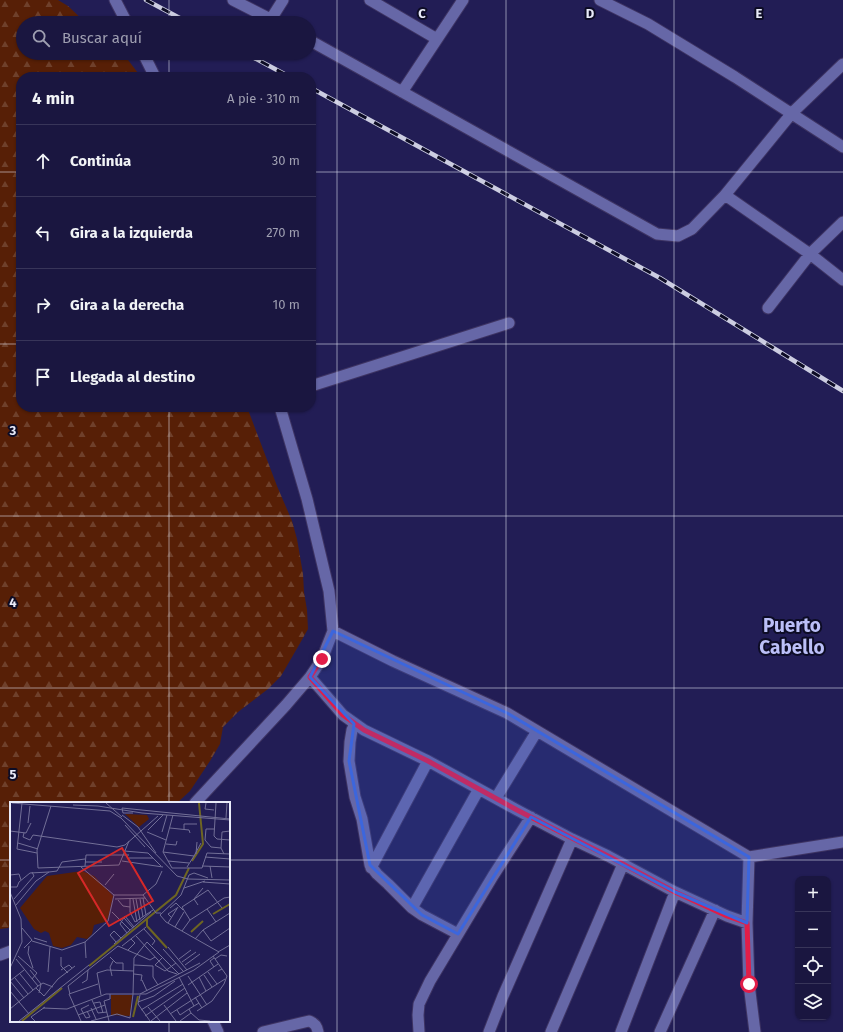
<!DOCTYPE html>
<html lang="es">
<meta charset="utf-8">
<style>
:root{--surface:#1a1640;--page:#231f47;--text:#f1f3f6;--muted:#9f9fb1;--line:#383559}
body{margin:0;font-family:"Fira Sans",sans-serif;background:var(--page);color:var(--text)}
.controls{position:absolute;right:12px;bottom:12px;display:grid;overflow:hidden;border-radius:8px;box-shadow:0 1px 3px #0004}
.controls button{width:36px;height:36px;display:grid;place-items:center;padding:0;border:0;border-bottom:1px solid var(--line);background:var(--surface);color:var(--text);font:20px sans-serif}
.stop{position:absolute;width:12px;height:12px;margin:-9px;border:3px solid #e11d48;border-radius:50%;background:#fff}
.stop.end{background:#e11d48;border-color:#fff;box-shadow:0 1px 4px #0008}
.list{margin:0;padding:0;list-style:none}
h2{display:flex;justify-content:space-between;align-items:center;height:52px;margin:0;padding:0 16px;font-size:17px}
h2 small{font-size:13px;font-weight:400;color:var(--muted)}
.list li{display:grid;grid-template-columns:26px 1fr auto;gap:12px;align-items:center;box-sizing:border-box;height:72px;padding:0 16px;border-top:1px solid var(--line)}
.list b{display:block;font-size:15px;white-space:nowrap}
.list em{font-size:13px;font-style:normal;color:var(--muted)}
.icon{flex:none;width:22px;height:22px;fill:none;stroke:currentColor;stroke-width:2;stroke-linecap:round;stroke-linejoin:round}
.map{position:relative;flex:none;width:843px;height:1032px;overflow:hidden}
.search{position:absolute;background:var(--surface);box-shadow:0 1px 3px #0004;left:16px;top:16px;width:300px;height:44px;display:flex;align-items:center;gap:10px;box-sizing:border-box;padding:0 14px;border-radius:22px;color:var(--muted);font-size:15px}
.panel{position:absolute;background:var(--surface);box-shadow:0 1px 3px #0004;left:16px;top:72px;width:300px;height:340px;border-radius:16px}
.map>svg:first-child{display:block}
.forest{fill:url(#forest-firs)}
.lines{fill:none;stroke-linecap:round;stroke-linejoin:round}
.minor-casing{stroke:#3e3463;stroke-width:13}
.minor{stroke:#6667a7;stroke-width:11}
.rail-casing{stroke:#cccde1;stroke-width:4.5}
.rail{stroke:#0d0c25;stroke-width:3;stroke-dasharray:9;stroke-linecap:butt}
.route{stroke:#e11d48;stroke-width:5}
.marked{fill:#3c66dd;fill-opacity:0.2;stroke:#3c66dd;stroke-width:3;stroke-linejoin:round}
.grid{fill:none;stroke:#e9ebf9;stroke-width:1;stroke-opacity:0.55}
.labels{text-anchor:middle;stroke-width:4;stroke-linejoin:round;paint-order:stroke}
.town-label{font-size:19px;font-weight:bold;fill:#bbbff7;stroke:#0d0c25}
.inset-river{fill:none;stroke:#6e6522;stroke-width:2}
.inset-road{fill:none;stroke:#726f97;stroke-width:1}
.view{fill:#d62828;fill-opacity:0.15;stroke:#d62828;stroke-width:2}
.inset-edge{fill:none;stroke:#e9ebf9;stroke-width:2}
.grid-label{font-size:13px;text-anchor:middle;font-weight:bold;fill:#e9ebf9;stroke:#0d0c25;stroke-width:4;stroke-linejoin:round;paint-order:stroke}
</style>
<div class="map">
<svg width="843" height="1032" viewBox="0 0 843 1032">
<defs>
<pattern id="forest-firs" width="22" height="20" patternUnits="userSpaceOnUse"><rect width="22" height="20" fill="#571f06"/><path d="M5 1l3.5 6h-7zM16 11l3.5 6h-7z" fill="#6f402b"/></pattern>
</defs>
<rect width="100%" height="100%" fill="#221d55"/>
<path class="forest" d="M0,0H58L68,6L86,23H23V53H121L125,56L141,77H21V407H247L277,486L292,521L297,539L303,574L304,592L307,610L308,629L299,645L281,676L268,689L238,712L223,727L220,744L210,761L190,791L177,803H11V926L8,928L0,929Z"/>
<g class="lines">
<defs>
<path id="minor" d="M115,0L127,23
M233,0L278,23
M370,0L437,39
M600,0L648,24L735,77L843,147
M271,19L283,0
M309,40L657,234L678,236L692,229L725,195L792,113L843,64
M143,53L155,77
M402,92L463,0
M725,195L810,254L843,280
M768,308L810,254L843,222
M311,386L509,323
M333,631L393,661L507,713L749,857L843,842
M310,677L343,715L364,730L428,761L517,810L572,839L608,856L675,892L727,916L747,923
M355,724L352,730L350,742L349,761L355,797L362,819L370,865L377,874L388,884L412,908L422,915L458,934
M496,798L537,731
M195,803L286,705L310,677L322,659L333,631L329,591L307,499L280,407
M749,857L747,923L749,984L755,1032
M371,868L428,761
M412,908L479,789
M0,955L11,951
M213,1021L218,1032
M263,1032L309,1021C315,1023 317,1026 318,1032
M419,1032L418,1015L419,1004L430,981L493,876L531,817
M489,1032L503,996L572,839
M551,1032L623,864
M621,1032L675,892
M660,1032L715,910"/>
</defs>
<use href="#minor" class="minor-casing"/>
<use href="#minor" class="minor"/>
<defs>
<path id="rail" d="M146,0L189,23
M245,53L290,77
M311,88L660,278L843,391"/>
</defs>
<use href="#rail" class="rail-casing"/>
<use href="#rail" class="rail"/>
</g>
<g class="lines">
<path class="route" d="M322,659L310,677L343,715L364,730L428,761L517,810L572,838L608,856L675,892L727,916L747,923L749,984"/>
</g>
<path class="marked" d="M333,631L507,713L749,857L747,923L675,892L531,817L458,934L422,915L370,865L349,761L354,724L310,677Z"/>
<path class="grid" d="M169,0V23M337,0V1032M506,0V1032M674,0V1032M169,53V77M0,172H21M311,172H843M0,344H21M311,344H843M169,407V803M0,516H843M0,688H843M0,860H11M229,860H843M169,1021V1032"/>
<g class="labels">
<g class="town-label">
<text x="792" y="632">Puerto<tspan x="792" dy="22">Cabello</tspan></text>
</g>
</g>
<g transform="translate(10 802)">
<rect width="220" height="220" fill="#221d55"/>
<path d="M72,69L84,74L103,94L98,116L95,120L84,123L82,132L77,137L67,135L61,143L52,146L43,144L39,131L35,129L31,131L24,127L10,106L37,74Z" fill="#571f06"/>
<path d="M115,12L137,13L139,17L129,25ZM101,193H122L120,214L101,213Z" fill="#571f06"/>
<path class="inset-river" d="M182,59L193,42L189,1M203,112L220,102M137,117V124L157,146M181,130L193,119M79,164L166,93L179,66M123,215L128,194M12,219L52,186"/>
<path class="inset-road" d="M2,1L100,9L111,16L167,74L178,77L220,78M12,1L7,47L27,51M96,1L112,15M196,1L195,7L204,8M206,1L204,34L207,37L220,38M63,3L88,4L132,11M41,4L27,48L28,66L109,63L119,39M123,11H113L112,6L220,17M132,11L220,18M112,13L128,25L146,51M163,13L153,50L162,66H192L197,51L220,52M216,16L217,1M18,21L20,4M115,23L135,45M160,26L179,28L180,31M174,27V22H187M205,27H196L195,38L201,45L211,46M138,28L153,13M0,29L16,31L21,21M137,30L156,38M152,30L157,13M14,31L13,35L20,38L23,33L107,45L115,43L148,14M8,41L28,47M156,42L166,43L167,39M114,49L138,51L151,64M153,50L184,54L191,41M186,52L187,40M214,52L211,46L212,30L220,29M195,55L220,57M119,56H143M112,59L153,65M158,59L179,61M75,60H92M75,64L76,53H119M192,64L220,65M200,64L202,76M177,65L184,54M0,73L9,72L11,78M193,80L220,82M95,83L104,72M0,85H7L9,80L20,71L39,70M174,86L195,79M0,90L11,117L12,140L0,166M104,93H133L146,82L152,69M133,93L146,111H151M133,96L136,113M4,97L24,74L22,70M105,97L135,96M120,97V110L125,120L143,108M123,97L127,120M126,97L130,118M130,97L133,115M108,98L113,104L120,105M6,103L26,79L39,70L47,69L52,60L75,57M188,103L184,97L193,86M160,106L166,101L173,108M197,107L206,120M102,110L120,128M161,115L158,112L167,106M114,116L123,126M180,118L172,105L198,88L212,106M158,121L168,105M165,125L174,110M12,126L22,138L14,146M134,127L145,139L142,143M193,128L201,139L220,126M172,129L180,118L214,96L220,95M117,131L110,122L115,114L124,125M126,134L158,169L167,172M24,136L37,140M185,137L193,128L220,111M22,139L52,148L75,140L98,119L104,93L71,65M75,140L76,156M106,140L100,133L104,129L111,136M104,142L141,110M19,144L18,151L23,166M112,144L136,125M158,145L177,168M153,147L173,169M118,148L125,141L121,137M208,150L220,143M8,154L27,171L22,177M203,154L212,167L208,169M51,155V164L58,171M100,155L106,161H113V169M153,155L145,163L155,169L166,161M169,157L181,148M205,157L211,153L217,154M172,160L186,150M124,163L143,164V175L148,183M175,163L190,152M204,165L200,159L204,156M20,168L31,182L29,191M51,168L59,163L62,166M38,170L40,145M198,170L207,182M10,172L23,188M124,172L132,173L131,179M194,173L202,185M102,174L100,165L103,159M178,174L197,203M169,175L184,204M189,175L196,189M5,176L18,192M132,178L137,189M0,179L14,196M0,179L14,168M72,181L77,178L78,168M178,183L208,162M28,184L33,181L43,185M26,186L34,194L48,177L65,164M0,189L19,212M60,192L58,184L108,144L140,158L145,155M123,192L124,156L137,140L169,172M130,192L190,161M91,193L87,171L97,168L124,169M130,193L128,202L140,219M185,195L192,206M82,198L88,211L97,210M128,200L144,194L165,179M84,201L90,200L93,211M189,201L179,207L181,211L189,218L200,219M154,203L166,219M138,205L150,219M33,206L57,207L96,192H136L184,168L209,150L156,120L150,113L171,93L179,73L184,71L198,76M81,206L86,217M0,207L28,184L6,157M131,208L173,182M167,208L170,213L179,207M77,209L80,215L76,216L71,207L79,203M187,209L202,199L214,182L217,174L212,167M160,212L215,177M68,213L95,203M135,214L175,186M9,219L79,163M25,219L21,215L35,205M71,219L59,192L88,182M81,219L107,212L120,216L123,192M99,219L94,199L100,197V192M141,219L177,191M170,219L181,211"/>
<path class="view" d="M112,46L143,99L99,124L68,71Z"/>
<rect width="220" height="220" class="inset-edge"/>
</g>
<g class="grid-label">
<text x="422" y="18">C</text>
<text x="590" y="18">D</text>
<text x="759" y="18">E</text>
<text x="13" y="435">3</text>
<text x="13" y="607">4</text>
<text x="13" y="779">5</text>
</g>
</svg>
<div class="controls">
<button>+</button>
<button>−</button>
<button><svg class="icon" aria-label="locate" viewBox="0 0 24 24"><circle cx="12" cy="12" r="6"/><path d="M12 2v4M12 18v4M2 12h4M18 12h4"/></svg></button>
<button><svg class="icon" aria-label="layers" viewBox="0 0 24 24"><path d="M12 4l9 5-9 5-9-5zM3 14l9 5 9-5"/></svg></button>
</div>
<div class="stop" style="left:749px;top:984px"></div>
<div class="stop end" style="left:322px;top:659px"></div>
<div class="search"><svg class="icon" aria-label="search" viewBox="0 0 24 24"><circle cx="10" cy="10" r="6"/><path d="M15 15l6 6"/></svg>Buscar aquí</div>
<section class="panel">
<h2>4 min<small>A pie · 310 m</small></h2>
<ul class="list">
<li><svg class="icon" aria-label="ahead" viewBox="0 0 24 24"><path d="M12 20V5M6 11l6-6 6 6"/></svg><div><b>Continúa</b></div><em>30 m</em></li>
<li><svg class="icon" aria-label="left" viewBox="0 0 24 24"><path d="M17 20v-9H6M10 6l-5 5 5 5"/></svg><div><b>Gira a la izquierda</b></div><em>270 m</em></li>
<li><svg class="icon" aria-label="right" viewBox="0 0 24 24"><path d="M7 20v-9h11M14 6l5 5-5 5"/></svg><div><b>Gira a la derecha</b></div><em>10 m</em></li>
<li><svg class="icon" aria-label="arrive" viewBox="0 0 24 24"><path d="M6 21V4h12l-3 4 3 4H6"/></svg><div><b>Llegada al destino</b></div></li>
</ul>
</section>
</div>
